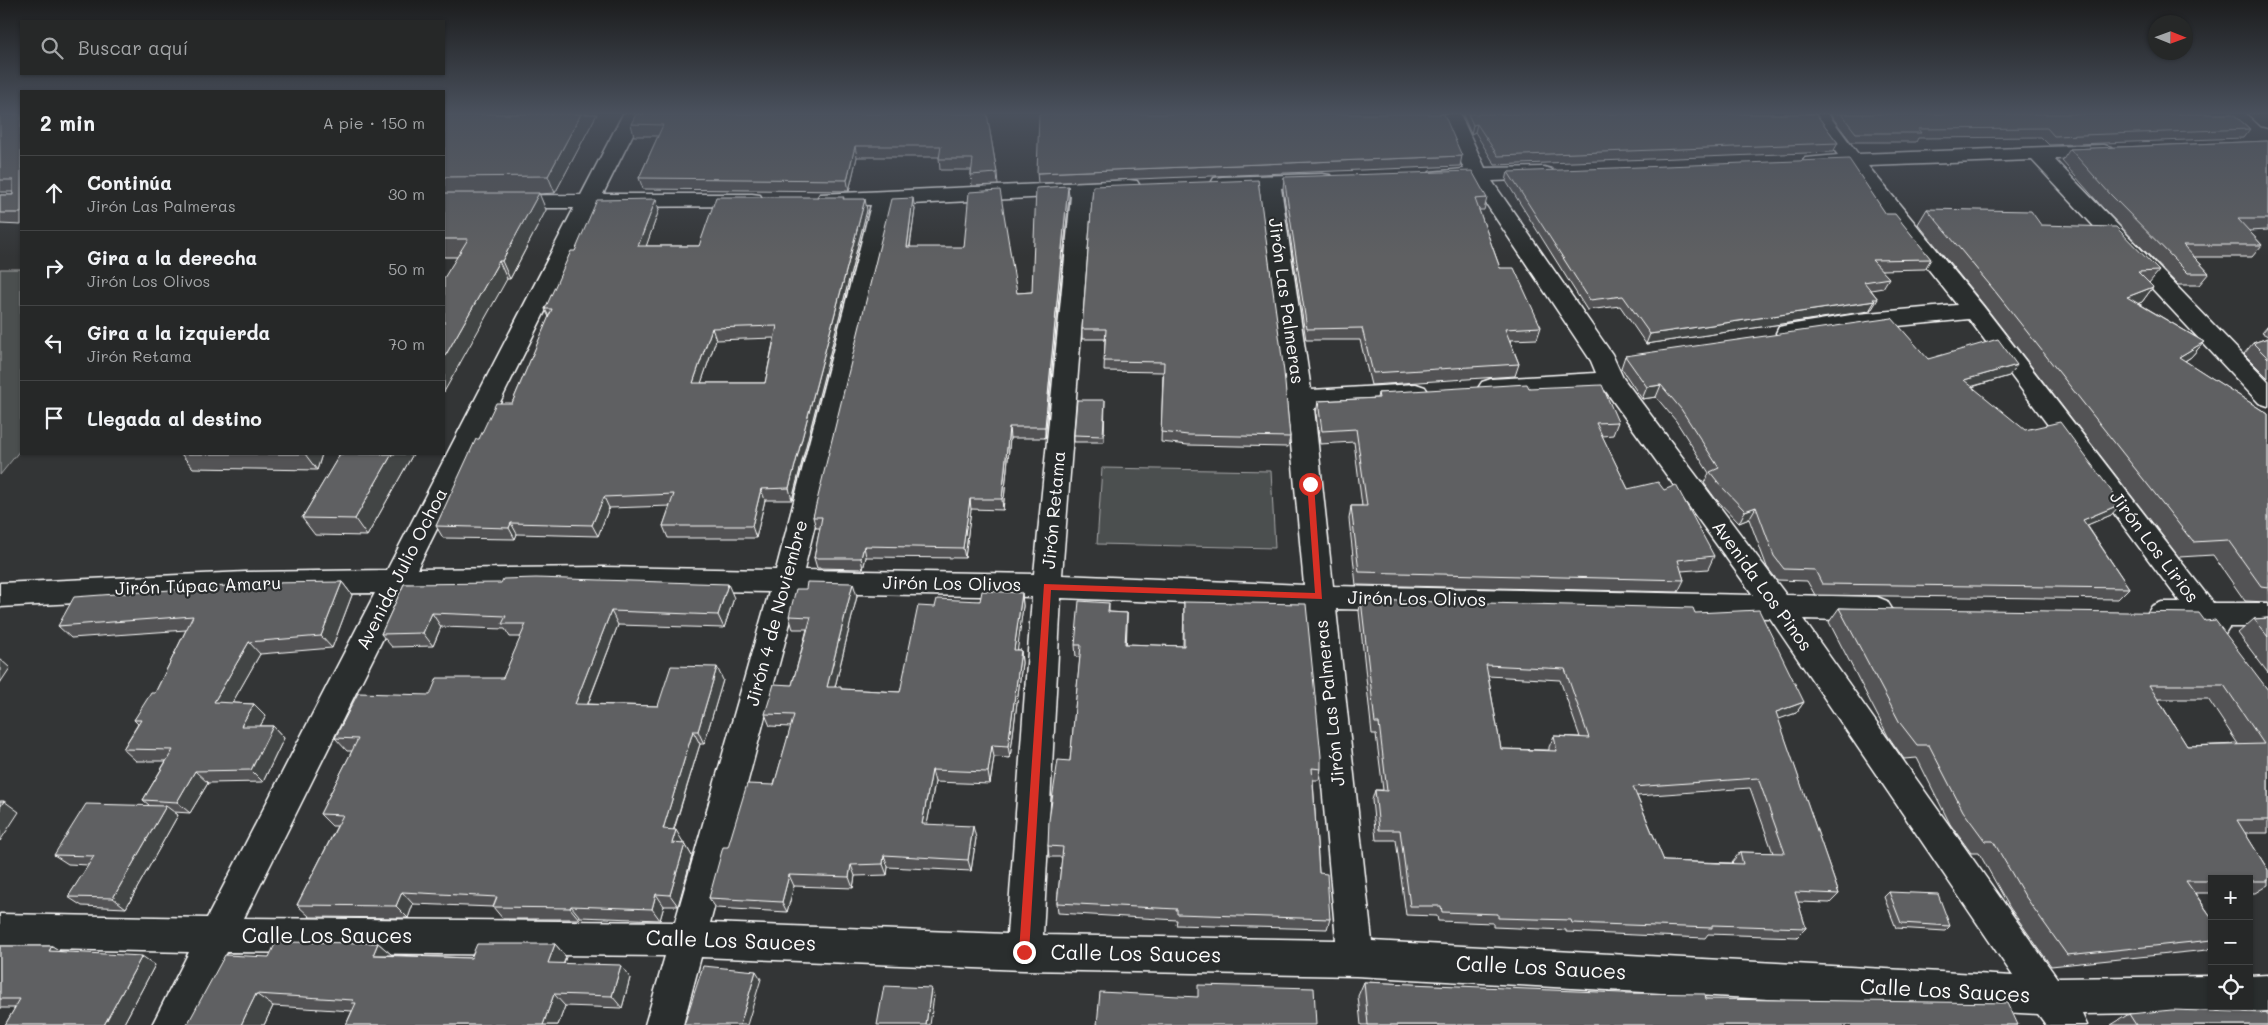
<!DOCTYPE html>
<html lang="es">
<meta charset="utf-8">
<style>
:root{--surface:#262828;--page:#2e3030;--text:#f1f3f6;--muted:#a4a6a8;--line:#424445}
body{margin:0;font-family:Mali,sans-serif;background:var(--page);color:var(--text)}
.controls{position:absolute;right:15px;bottom:15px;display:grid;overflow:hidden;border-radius:0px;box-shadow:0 1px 4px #0004}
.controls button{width:45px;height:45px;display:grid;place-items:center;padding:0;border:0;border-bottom:1px solid var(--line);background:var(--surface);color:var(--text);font:25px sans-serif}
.compass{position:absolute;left:2148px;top:15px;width:45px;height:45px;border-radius:50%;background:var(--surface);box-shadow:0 1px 4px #0004;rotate:91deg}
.stop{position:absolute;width:15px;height:15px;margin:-11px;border:4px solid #d93025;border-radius:50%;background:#fff}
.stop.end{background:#d93025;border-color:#fff;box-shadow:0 1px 5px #0008}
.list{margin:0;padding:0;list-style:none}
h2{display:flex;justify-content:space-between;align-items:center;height:65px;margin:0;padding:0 20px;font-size:21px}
h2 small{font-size:16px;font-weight:400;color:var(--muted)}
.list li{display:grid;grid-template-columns:32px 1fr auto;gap:15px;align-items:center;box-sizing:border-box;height:75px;padding:0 20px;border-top:1px solid var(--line)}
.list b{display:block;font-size:19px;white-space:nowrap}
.list p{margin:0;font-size:16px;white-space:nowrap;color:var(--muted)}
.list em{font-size:16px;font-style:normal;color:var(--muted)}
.icon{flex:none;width:28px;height:28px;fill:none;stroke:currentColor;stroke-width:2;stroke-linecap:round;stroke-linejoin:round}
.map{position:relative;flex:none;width:2268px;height:1025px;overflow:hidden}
.search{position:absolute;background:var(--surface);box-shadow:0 1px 4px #0004;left:20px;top:20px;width:425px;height:55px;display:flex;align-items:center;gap:12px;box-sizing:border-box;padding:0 18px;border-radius:0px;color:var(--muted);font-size:19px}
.panel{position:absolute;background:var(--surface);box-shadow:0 1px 4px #0004;left:20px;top:90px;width:425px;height:365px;border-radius:0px}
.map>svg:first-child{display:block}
.green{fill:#4c4f50;stroke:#a6a7a8}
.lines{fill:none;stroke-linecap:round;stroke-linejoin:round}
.minor-casing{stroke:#fff;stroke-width:3}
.minor{fill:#2a2d2e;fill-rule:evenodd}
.wall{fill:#525354;stroke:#fff;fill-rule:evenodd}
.shaded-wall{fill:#424445;stroke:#fff}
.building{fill:#5f6162;stroke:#fff;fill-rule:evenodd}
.route{fill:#d93025}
.labels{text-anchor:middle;stroke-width:4.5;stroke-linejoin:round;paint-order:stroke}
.street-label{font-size:18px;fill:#fff;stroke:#2a2d2e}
.near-street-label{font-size:21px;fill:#fff;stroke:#2a2d2e}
</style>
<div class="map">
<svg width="2268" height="1025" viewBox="0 0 2268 1025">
<rect width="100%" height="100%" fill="#333536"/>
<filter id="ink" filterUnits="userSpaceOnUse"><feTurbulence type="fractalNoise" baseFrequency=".02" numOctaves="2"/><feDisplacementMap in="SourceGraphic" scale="10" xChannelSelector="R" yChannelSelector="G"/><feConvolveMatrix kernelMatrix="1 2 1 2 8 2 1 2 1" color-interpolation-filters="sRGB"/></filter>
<g filter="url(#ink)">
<path class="green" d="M0,269H21V449L0,475Z
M1102,468L1271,471L1275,548L1097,544Z"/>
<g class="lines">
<defs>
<path id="minor" d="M623,114H643L603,194H752L760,195L763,200L760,205L752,206L597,207L417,569L603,567L776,570L871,205L820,204L817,199L820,194L1129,180L1137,181L1140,186L1137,191L1092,194L1062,575L1304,585L1287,400L1259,188H1214L1211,183L1214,178L1222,177L1322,174L1330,175L1333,180L1330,185L1281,188L1311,390L1416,384L1425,387L1429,393L1425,399L1416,402L1314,408L1333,586L1753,595L1605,390L1491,397L1482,394L1478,388L1482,382L1491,379L1596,373L1591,361L1471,181L1430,180L1426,176L1430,172L1464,169L1440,114H1460L1485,168L1544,167L1551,169L1555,173L1551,177L1544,179L1492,181L1612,354L1623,378L1786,595L1877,597L1887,601L1892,609L1887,617L1877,621L1803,619L2057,978L2212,976V1006L2225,1007L2212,1012L2082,1014L2087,1025H2046L2038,1014L1356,976L1024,970L701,957L683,1025H645L665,956L227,952L191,1025H152L189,952L0,948V914L207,918L375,593L246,594L0,607V583L246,572L387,570L574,208H444V196L581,195ZM1071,196L1034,574L804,570L892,205ZM603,589L769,592L675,922L244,918L406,592ZM798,593L1032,597L1007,934L710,923ZM1061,598L1306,608L1336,940L1043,935ZM1336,609L1770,618L2013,976L1372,941Z
M1808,114H1828L1858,154L2104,145L2111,147L2114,151L2111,155L2104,157L2054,159L2268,381V406L2259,403L2032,160L1868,166L1983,306L2213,603H2268V627H2229L2224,635C2212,639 2205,637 2197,626H2162L2152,622L2147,614L2152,606L2162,602H2180L1969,319L1857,330L1788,341L1779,339L1776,333L1779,327L1788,325L1857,314L1957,305L1847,167L1805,166L1802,162L1805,158L1838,155Z
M2248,114H2268V128L2261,126Z
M2268,975V1011L2249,1012L2236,1007L2249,1006V976Z"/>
</defs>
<use href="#minor" class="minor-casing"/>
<use href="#minor" class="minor"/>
</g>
<path class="wall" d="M0,114H21V225L0,224V195H13V192H0Z
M444,114H597L555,193L539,194L546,210L510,279H507L457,257H444Z
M987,114L997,173L998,185L972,186L971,175V170H940L939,157H857L849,191L643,189L639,178L658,136H634L631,124Z
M1463,114H1816L1838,143L1833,152L1495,165L1475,132L1471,134L1463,115Z
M1830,114H2233L2250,129L2243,138L2049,145L2041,137L1918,138L1916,142H1851Z
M2268,141V230L2249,231L2262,245L2252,257H2194L2209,273L2199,285H2178L2102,207L2062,161L2070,149Z
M1462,156L1460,166L1038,183L1037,173Z
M1508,172L1886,214L1931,259L1925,269L1881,270L1889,278L1883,288L1871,290L1878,299L1872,309H1871L1869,311L1646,344L1620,306L1587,310L1506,181Z
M1284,177L1487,198L1484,210H1479L1500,268L1541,327L1537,339L1510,340L1519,364L1515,376L1371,385L1360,340H1306L1283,189Z
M1258,180L1290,437L1288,447L1188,445L1161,442L1163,372L1104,371L1105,339H1082V329Z
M1068,186L1069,197L1045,438H1010L1003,510L971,509L965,558L866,557L863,569L817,568L814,558L820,528H816L813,517L915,209L910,247L1017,293L1032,292Z
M656,199L659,210L646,246H699L844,199L867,210L792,500H765L756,538H668L663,526L670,506L609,508L598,536L517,534L515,539L443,538L436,526L479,439L512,403L549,317L545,309L575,251ZM774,338L765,383H701L716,340Z
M1927,209L2041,225L2159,271L2149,283L2153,287L2142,302L2138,303L2204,342L2191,357L2185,361L2268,414V602L2245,601L2213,555L2179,557L1984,305L1918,224Z
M2268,326V336L2262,333Z
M2268,338V378L2244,354L2253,343Z
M1625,356L1928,359L2009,376L1972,387L2111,515L2087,525L2129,588L2118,599L1815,595L1807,581L1777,580L1767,567L1749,519L1739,523L1715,498L1704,483L1709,473L1676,421L1656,397L1642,399L1621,368Z
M1529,388L1618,422L1613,435L1602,436L1628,489L1714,556L1708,569L1681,571L1684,580L1678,592L1356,585L1349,519L1351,506H1362L1354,442L1320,444L1316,414L1318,401L1377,398L1378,393Z
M1105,400L1104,442H1074V435Z
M181,454H322L317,470L193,468Z
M338,454H413L367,536L315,535L302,518L339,456Z
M342,582L352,595L332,648L260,654L232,703L254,704L266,716L260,726H273L284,738L263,782L208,783L190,813L174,812L178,815L126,908L82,906L68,897L89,865L68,864L54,855L149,805L143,800L166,761H136L123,749L138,724L134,720L155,693L186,630L71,638L58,626Z
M404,584L734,598L724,628L618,625L588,704L658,706L723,680L704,744H700L674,830L683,842L682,844H685L692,856L678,906H664L660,920L580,917L579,919H503L493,907L413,904L408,918L310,917L297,905L337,826H332L320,814L352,751H347L335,738L430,695L503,678L521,637H510L505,629L441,627L433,646L392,647L381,634Z
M1022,593L1023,606L1017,650H1021L1022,663L1010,758L994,757L990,784L935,782L927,824L976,838L971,871L888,867L887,875L855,876L853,888L794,886L787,912L716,908L709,898L728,847L774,785L791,727L770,726L765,714L792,685L807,629H793L789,616L857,596L835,687L842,689L900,692L935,607L980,601Z
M1361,600L1695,613L1804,702L1796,713L1778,719L1839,894L1830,903L1798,902L1806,928L1797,937L1708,934L1705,938L1566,932V930L1493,927V923L1438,921L1437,916L1406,915L1396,840H1376L1372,800L1375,790H1383L1376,734H1372L1359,611ZM1488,676L1560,680L1580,737L1554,736L1549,747V750L1501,749ZM1750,788L1773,853L1740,852L1732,862L1733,863L1664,861L1637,796Z
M1184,602L1321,769L1319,780H1313L1319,873L1330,919L1327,929L1176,925L1177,920L1058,913L1057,903L1062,857H1049L1048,846L1070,761L1080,657H1076L1075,645L1109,603V612L1127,613L1126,644L1183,646Z
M1839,608L2205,621L2268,690V833H2245L2268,870V885L2255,893H2249V879H2212V893H2195L2212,918V947L2207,950L2051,966L2010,908L1979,853H1971L1950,824L1917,758L1904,759L1888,736L1829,622ZM2158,699H2208L2238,744L2187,746Z
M2268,618V673L2238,633L2254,619Z
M1889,892L1950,926L1945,931L1896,928L1884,897Z
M378,943L392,955L471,958L555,944L566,957L564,963L630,978L622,1008L565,1006L558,1025H346L352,1011L273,1006L264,1025H187L269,957Z
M0,946H52L61,952L155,965L123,1025H5L15,1008H0Z
M1364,982L1706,999L2018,1025H1361L1358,996Z
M2129,1014L2268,1025H2111Z"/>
<path class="shaded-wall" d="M581,114H597L555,193L548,176Z
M1477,124L1475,132L1471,134L1473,125Z
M855,146L857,157L849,191L847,180Z
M1068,186L1069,197L1045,438V427Z
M539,193L546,210L510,279L502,261Z
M913,198L915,209L908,258L907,247Z
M656,199L659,210L642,258L638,246Z
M865,199L867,210L792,500L789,488Z
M499,261L507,279L444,392V358Z
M2153,287L2142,302L2116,312L2127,297Z
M1875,301L1869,311L1646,344L1650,334Z
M712,328L716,340L697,395L693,383Z
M2204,342L2191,357L2167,372L2179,357Z
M2017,365L2009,376L1956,391L1964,380Z
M1661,385L1656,397L1642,399L1647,387Z
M1009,427L1010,438L1003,510L1002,499Z
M305,454H322L317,470Z
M392,454H413L367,536L355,519Z
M761,489L765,500L756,538L752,526Z
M604,497L609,508L598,536L592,525Z
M970,499L971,509L965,558L963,548Z
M2121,504L2111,515L2073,531L2083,520Z
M1756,507L1749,519L1739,523L1745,511Z
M511,523L517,534L515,539L509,528Z
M864,546L866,557L863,569L861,558Z
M342,582L352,595L332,648L321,636Z
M853,583L857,596L832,699L827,687Z
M728,584L734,598L724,628L718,615Z
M1022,593L1023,606L1016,662L1014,650Z
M611,611L618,625L583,716L575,704Z
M432,613L441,627L433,646L423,633Z
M1127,613V625L1126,657L1125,644Z
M249,642L260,654L226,714L214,702Z
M1021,650L1022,663L1010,758L1008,746Z
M0,659L10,668L0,683Z
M717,667L723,680L704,744L698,731Z
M1804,702L1796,713L1768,723L1776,712Z
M254,704L266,716L253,738L241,726Z
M273,726L284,738L263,782L251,770Z
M693,731L700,744L670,841L663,829Z
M992,745L994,757L990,784L988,772Z
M932,770L935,782L925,835L922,824Z
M195,771L208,783L190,813L177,802Z
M4,801L19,812L0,841V807Z
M166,806L178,815L126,908L113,898Z
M973,826L976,838L971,871L968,860Z
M676,830L683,842L679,855L672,843Z
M685,844L692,856L678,906L670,895Z
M884,855L888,867L887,875L883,864Z
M851,865L855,876L853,888L849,877Z
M789,875L794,886L787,912L782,902Z
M402,892L413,904L408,918L396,906Z
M656,894L664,906L660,920L652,909Z
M571,906L580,917L579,919L570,908Z
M378,943L392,955H373Z
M555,944L566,957L559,975L548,963Z
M52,946L67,955L49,951Z
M142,956L155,965L123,1025H104Z
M621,965L630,978L622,1008L612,996Z
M756,971L761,979L747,1025H740Z
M931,988L934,996L930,1025H926Z
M256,994L273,1006L264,1025H241Z
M554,994L565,1006L558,1025H543Z"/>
<path class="building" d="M0,114H21V213H0V195H13V180H0Z
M444,114H581L548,176L444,177Z
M636,114H987L997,173L971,175L973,159H939L941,146H855L847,180L639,178L663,125L631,124Z
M1039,114H1444L1462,156L1037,173Z
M1468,114H1816L1838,143L1498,156L1477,124L1473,125Z
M1841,114H2233L2250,129L2054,136L2047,128L1918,129L1921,133H1856Z
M2268,141V219H2238L2262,245H2183L2209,273H2188L2111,195L2070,149Z
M1849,159L1886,214H1895L1931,259L1872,260L1889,278L1864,282L1878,299H1873L1875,301L1650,334L1623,296L1590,300L1508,172Z
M1472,171L1487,198L1475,199L1500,268H1514L1541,327L1505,329L1519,364L1373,373L1362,328L1307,329L1284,177Z
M1258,180L1284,372L1290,437L1188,435L1161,432L1164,362L1104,361L1106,329H1082L1093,186Z
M1068,186L1045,427H1009L1002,499H970L963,548L864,546L861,558H814L822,517H813L891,199L913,198L907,247H964L969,192L1000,190L1017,293L1032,292L1036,188Z
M444,193H539L502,261H499L444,358V278L468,239H444Z
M716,197H844L843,199H865L789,488L761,489L752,526H663L674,494L604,497L592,525L511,523L509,528L436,526L476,439H479L496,403H512L552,309H545L571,251H575L597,200L656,199L638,246H699ZM777,326L765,383H693L712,328Z
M1927,209L2031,211L2041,225L2116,227L2159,271L2138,272L2153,287L2127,297L2204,342L2179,357L2268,414V587L2261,586L2228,540L2193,542L1994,290Z
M1892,318L1928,359L1998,339L2017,365L1964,380L2025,430L2060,422L2121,504L2083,520L2129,588L1822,584L1815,570L1784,569L1774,556L1756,507L1745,511L1721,486L1710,472L1719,468L1681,409L1661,385L1647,387L1625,356Z
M2268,338V358L2253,343Z
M1527,384L1529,388L1602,385L1618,422L1596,423L1628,489L1658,482L1664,490L1676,485L1714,556L1678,560L1684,580L1359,572L1351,506H1367L1356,429L1322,431L1318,401L1379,398L1378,393Z
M1077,400H1105L1103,436L1074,435Z
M340,454H392L355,519L302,518Z
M536,578L728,584L718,615L611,611L575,704L658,706L671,666L717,667L698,731H693L663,829L676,830L672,843L685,844L670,895L656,894L652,909L571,906L570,908L493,907L497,897L402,892L396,906L297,905L343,815L320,814L358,739L335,738L358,693L430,695L437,678H503L526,624H502L506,616L432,613L423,633L381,634L404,584L501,583L503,579Z
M342,582L321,636L249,642L214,702L254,704L241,726H273L251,770L195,771L177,802L143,800L173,750L123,749L141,720H134L151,693H155L193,616L58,626L74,597L268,583Z
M807,582L853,583L827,687H841V689L900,692L918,606L935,607L937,599L980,601L982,591L1022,593L1014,650H1021L1008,746L992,745L988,772L932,770L922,824L973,826L968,860L884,855L883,864L851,865L849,877L789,875L782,902L709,898L723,847H728L747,784L774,785L794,715L765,714L774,684L792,685L811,617L789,616L796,589H806Z
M1361,600L1693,608L1695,613L1759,610L1804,702L1776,712L1839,894L1795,892L1806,928L1712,925V928L1572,923L1571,920L1498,918V914L1442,912L1441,906H1410L1400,830H1379L1375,790L1387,791L1379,723H1375ZM1486,665L1565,669L1589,738L1554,736L1557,751L1501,749ZM1758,778L1785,853L1740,852L1743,864L1664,861L1633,787Z
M1079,601L1109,603L1108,612L1127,613L1125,644L1184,646V602L1306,604L1321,756V769L1312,768L1319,873L1327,874L1330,919L1177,914V909L1057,903L1063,847L1048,846L1049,820L1058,760L1070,761L1081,645H1075Z
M1839,608L2199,613L2205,621L2215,620L2268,690V820H2237L2268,870V881H2249V879H2212V881H2186L2212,918V940L2067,955L2025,896L1993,841H1985L1963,811L1929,745H1917L1900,723ZM2149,685H2224L2264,744L2187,746Z
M2268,618V637L2254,619Z
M0,801H4L0,807Z
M86,804L166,806L113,898L68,897L94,856L54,855Z
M1889,892L1938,894L1950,926L1901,923Z
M276,942L378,943L373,955L471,958L477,944H555L548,963L621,965L612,996L554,994L543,1025H346L356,1003H352L353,1000L256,994L241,1025H187L225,955L269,957Z
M0,946H52L49,951L142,956L104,1025H5L20,999H0Z
M703,966L756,971L740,1025H684Z
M1364,982L1622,993L1705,994L1706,999L2008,1003L2018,1025H1368Z
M1198,985L1314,988L1316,1025H1097L1100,992L1198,997Z
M884,986L931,988L926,1025H877Z
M2172,1010L2268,1013V1025H2136L2129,1014Z"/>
</g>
<linearGradient id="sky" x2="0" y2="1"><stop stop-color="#1c1d1e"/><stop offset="0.44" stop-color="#4a515d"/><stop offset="1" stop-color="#4a515d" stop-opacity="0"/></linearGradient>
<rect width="2268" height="257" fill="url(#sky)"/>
<path class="route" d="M1307,482L1314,484L1322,599L1051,590L1029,952L1028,955H1020L1019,952L1044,584L1315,593Z"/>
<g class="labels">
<g class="street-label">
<text transform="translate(1286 301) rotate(82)" y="6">Jirón Las Palmeras</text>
<text transform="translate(1054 510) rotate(-85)" y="6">Jirón Retama</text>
<text transform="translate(2154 547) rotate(53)" y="6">Jirón Los Lirios</text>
<text transform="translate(402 569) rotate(-63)" y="6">Avenida Julio Ochoa</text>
<text transform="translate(952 584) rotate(1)" y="6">Jirón Los Olivos</text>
<text transform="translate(198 586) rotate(-2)" y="6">Jirón Túpac Amaru</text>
<text transform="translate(1762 586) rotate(54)" y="6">Avenida Los Pinos</text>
<text transform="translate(1417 599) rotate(1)" y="6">Jirón Los Olivos</text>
<text transform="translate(777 613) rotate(-75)" y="6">Jirón 4 de Noviembre</text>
<text transform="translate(1330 703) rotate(-96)" y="6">Jirón Las Palmeras</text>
</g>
<g class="near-street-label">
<text x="327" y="943">Calle Los Sauces</text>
<text transform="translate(731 941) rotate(2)" y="7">Calle Los Sauces</text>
<text transform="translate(1136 954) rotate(1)" y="7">Calle Los Sauces</text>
<text transform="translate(1541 968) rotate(3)" y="7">Calle Los Sauces</text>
<text transform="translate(1945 991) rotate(3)" y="7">Calle Los Sauces</text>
</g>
</g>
</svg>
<div class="controls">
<button>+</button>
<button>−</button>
<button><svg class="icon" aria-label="locate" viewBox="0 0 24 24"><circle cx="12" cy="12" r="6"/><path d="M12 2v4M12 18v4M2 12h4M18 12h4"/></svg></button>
</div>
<svg class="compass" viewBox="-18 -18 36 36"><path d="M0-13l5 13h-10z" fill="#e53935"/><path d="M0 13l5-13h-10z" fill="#a4a6a8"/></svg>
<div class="stop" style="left:1310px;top:484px"></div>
<div class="stop end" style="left:1024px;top:952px"></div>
<div class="search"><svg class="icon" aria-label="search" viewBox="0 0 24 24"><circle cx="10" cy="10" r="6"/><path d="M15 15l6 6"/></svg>Buscar aquí</div>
<section class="panel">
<h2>2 min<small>A pie · 150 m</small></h2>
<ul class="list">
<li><svg class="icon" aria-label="ahead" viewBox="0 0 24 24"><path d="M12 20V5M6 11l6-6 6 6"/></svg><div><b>Continúa</b><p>Jirón Las Palmeras</p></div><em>30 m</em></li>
<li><svg class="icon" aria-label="right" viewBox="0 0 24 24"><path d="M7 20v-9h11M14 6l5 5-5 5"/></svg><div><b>Gira a la derecha</b><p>Jirón Los Olivos</p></div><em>50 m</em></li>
<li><svg class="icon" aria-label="left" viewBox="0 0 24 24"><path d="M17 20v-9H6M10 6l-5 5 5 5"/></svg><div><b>Gira a la izquierda</b><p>Jirón Retama</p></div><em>70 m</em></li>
<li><svg class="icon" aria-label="arrive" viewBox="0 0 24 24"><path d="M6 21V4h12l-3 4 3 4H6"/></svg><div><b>Llegada al destino</b></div></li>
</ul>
</section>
</div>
